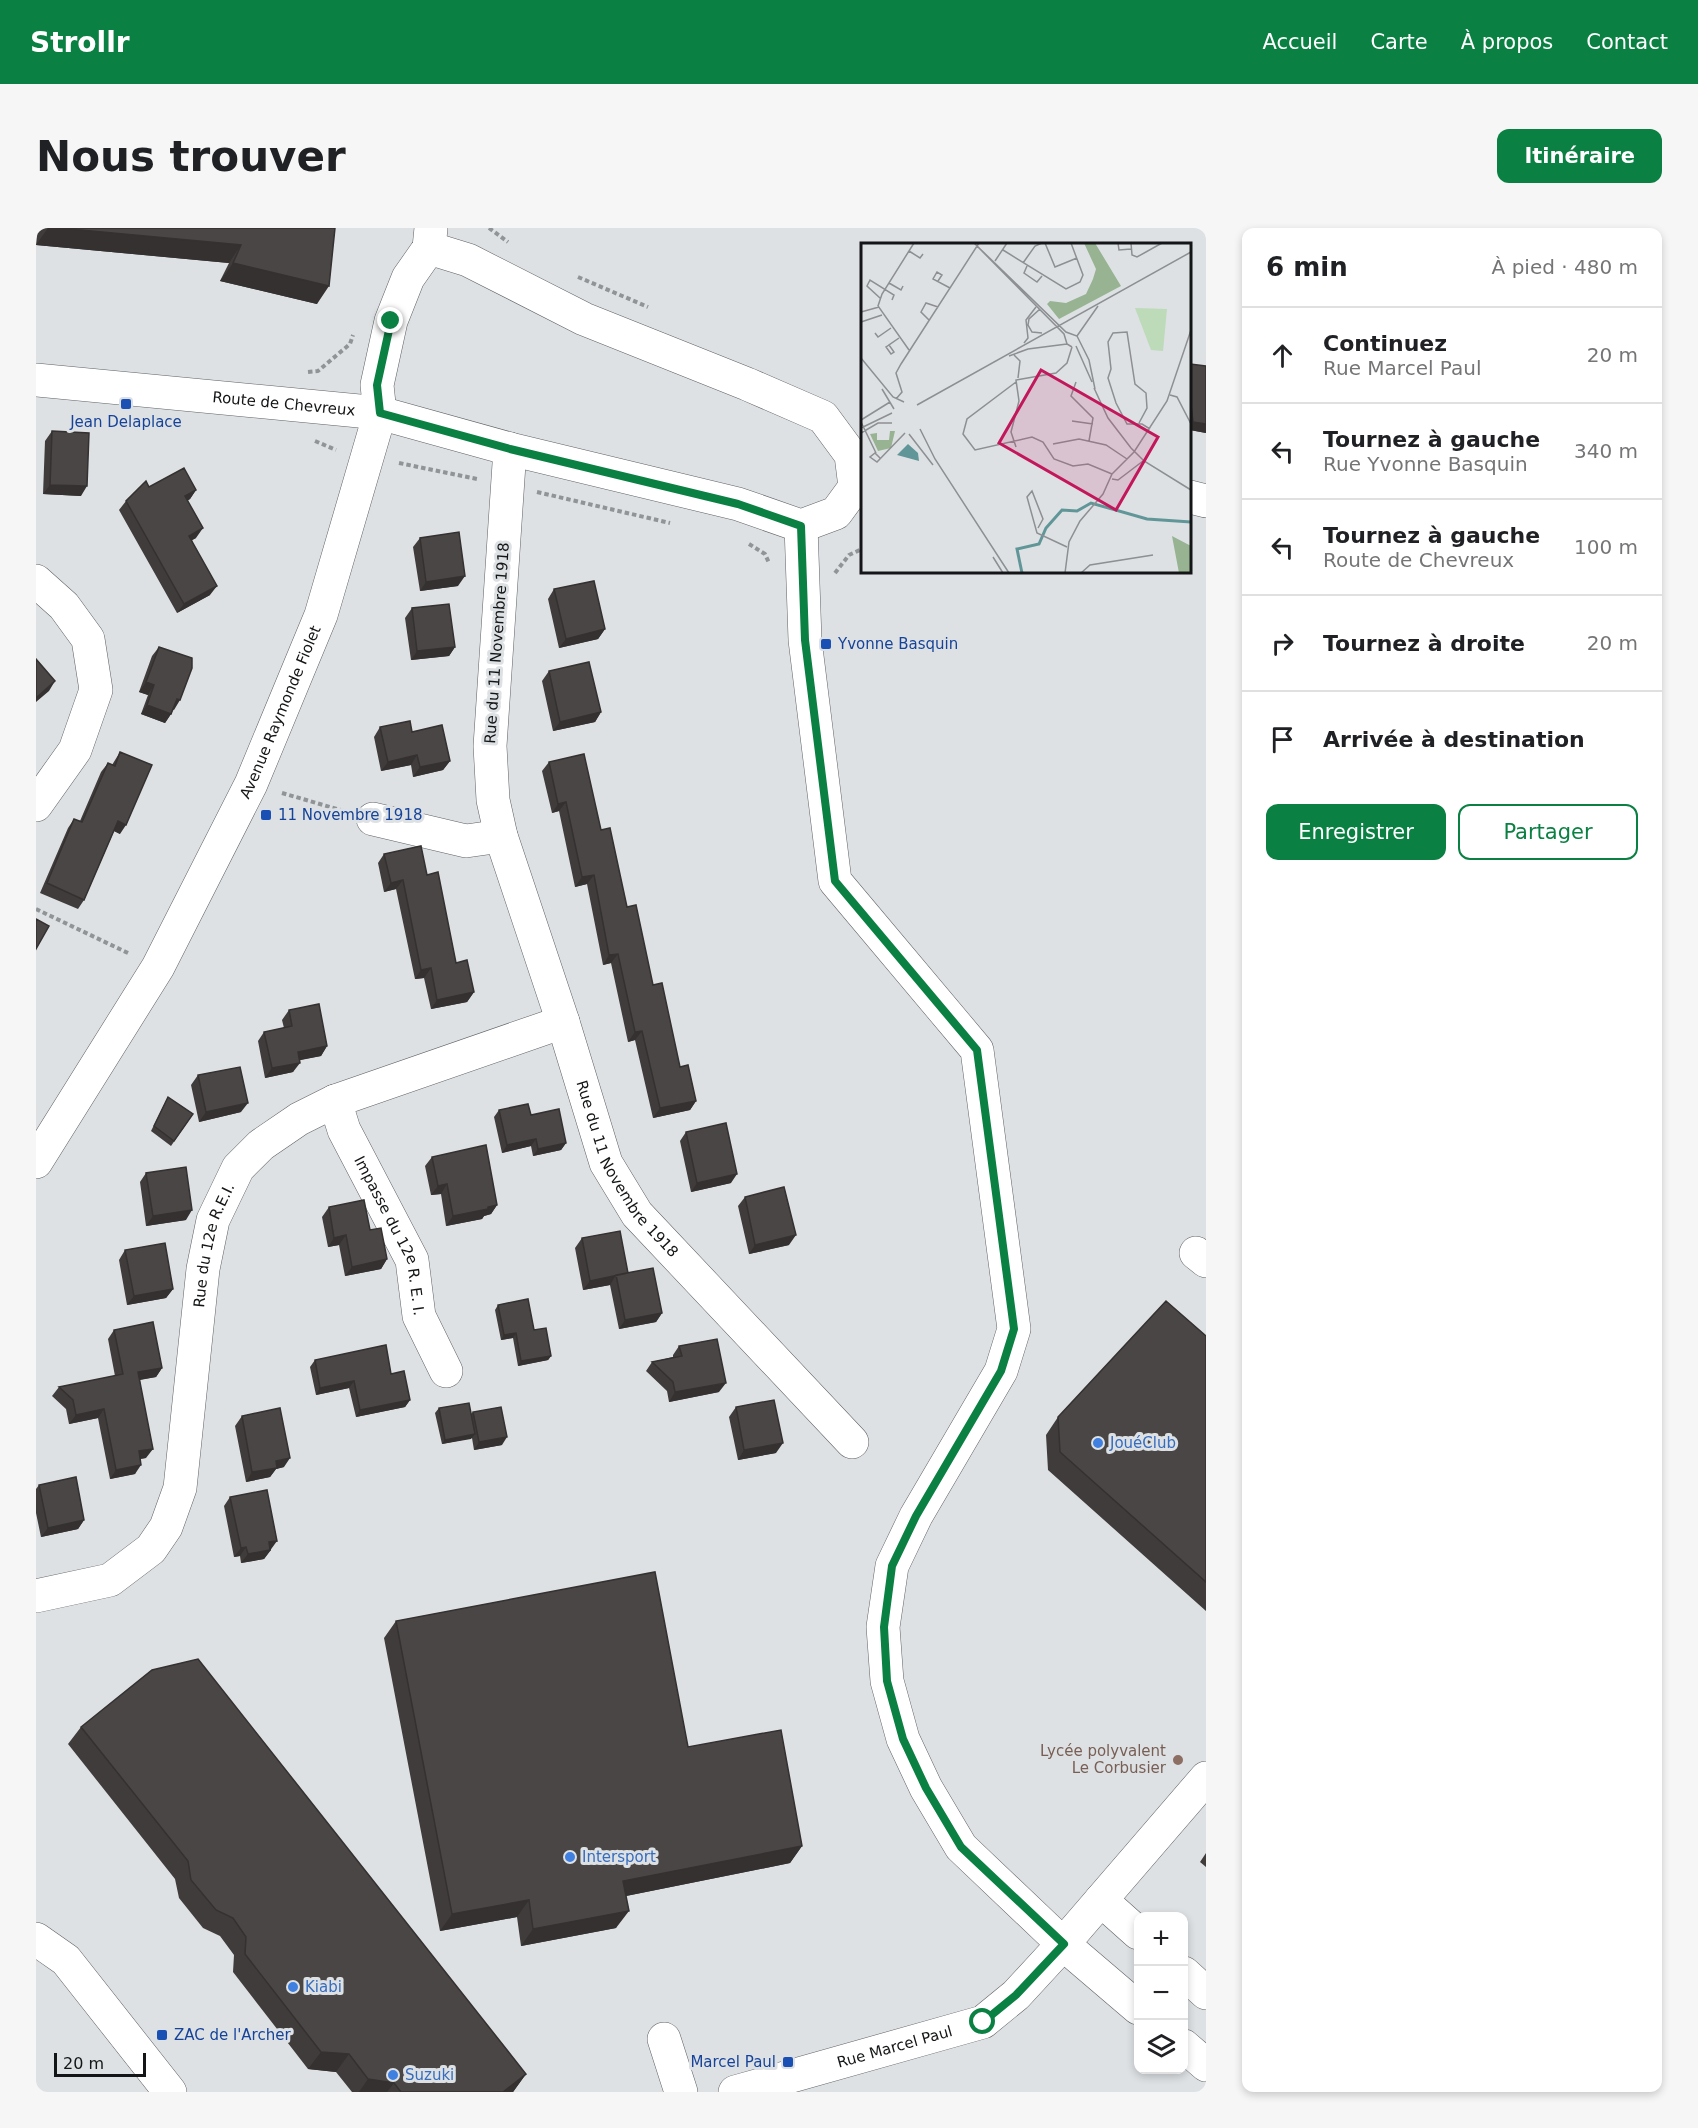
<!DOCTYPE html>
<html lang="fr">
<meta charset="utf-8">
<style>
:root{--surface:#fff;--page:#f6f6f6;--text:#202124;--muted:#757577;--line:#e0e0e0;--accent:#0b8043}
body{margin:0;font-family:"DejaVu Sans",sans-serif;background:var(--page);color:var(--text)}
.controls{position:absolute;right:18px;bottom:18px;display:grid;overflow:hidden;border-radius:12px;box-shadow:0 3px 9px #0003}
.controls button{width:54px;height:54px;display:grid;place-items:center;padding:0;border:0;border-bottom:2px solid var(--line);background:var(--surface);color:var(--text);font:30px sans-serif}
.scale{position:absolute;left:18px;bottom:15px;width:92px;box-sizing:border-box;padding-left:6px;border:3px solid #141516;border-top:0;font-size:16px;line-height:21px;white-space:nowrap;color:#141516;-webkit-text-stroke:4px #dde1e4;paint-order:stroke}
.stop{position:absolute;width:18px;height:18px;margin:-14px;border:4px solid #0b8043;border-radius:50%;background:#fff}
.stop.end{background:#0b8043;border-color:#fff;box-shadow:0 2px 6px #0008}
.list{margin:0;padding:0;list-style:none}
h2{display:flex;justify-content:space-between;align-items:center;height:78px;margin:0;padding:0 24px;font-size:26px}
h2 small{font-size:20px;font-weight:400;color:var(--muted)}
.list li{display:grid;grid-template-columns:39px 1fr auto;gap:18px;align-items:center;box-sizing:border-box;height:96px;padding:0 24px;border-top:2px solid var(--line)}
.list b{display:block;font-size:22px;white-space:nowrap}
.list p{margin:0;font-size:20px;white-space:nowrap;color:var(--muted)}
.list em{font-size:20px;font-style:normal;color:var(--muted)}
.actions{display:flex;gap:12px;padding:18px 24px}
.actions a{flex:1;padding:14px 0;border:2px solid var(--accent);border-radius:12px;text-align:center;font-size:21px;color:var(--accent)}
.actions .main{background:var(--accent);color:#fff}
.icon{flex:none;width:33px;height:33px;fill:none;stroke:currentColor;stroke-width:2;stroke-linecap:round;stroke-linejoin:round}
.map{position:relative;flex:none;width:1170px;height:1864px;overflow:hidden;border-radius:12px}
header{display:flex;align-items:center;gap:36px;box-sizing:border-box;height:84px;padding:0 30px;background:var(--accent);color:#fff}
header strong{font-size:28px}
nav{display:flex;gap:33px;margin-inline-start:auto;font-size:21px}
.intro{display:flex;align-items:center;justify-content:space-between;box-sizing:border-box;height:144px;padding:0 36px}
h1{margin:0;font-size:42px}
.button{padding:15px 27px;border-radius:12px;background:var(--accent);color:#fff;font-size:21px;font-weight:700}
main{display:flex;gap:36px;padding:0 36px}
aside{flex:1;background:var(--surface);border-radius:12px;box-shadow:0 3px 9px #0003}
.map>svg:first-child{display:block}
.lines{fill:none;stroke-linecap:round;stroke-linejoin:round}
.minor-casing{stroke:#5f6265;stroke-width:34}
.path{stroke:#919496;stroke-width:4;stroke-dasharray:4.5 3;stroke-linecap:butt}
.minor{stroke:#fff;stroke-width:33}
.wall{fill:#403c3b}
.shaded-wall{fill:#343130}
.building{fill:#4a4645;stroke:#343130;stroke-width:1.5}
.route{stroke:#0b8043;stroke-width:8}
.transit-dot{fill:#1a4fb4;stroke:#dde1e4;stroke-width:2}
.shop-dot{fill:#3f7fe0;stroke:#dde1e4;stroke-width:2}
.education-dot{fill:#8d6e63;stroke:#dde1e4;stroke-width:2}
.labels{text-anchor:middle;stroke-width:6;stroke-linejoin:round;paint-order:stroke}
.street-label{font-size:15px;fill:#141516;stroke:#dde1e4}
.transit-label{font-size:15px;fill:#164399;stroke:#dde1e4;text-anchor:start}
.shop-label{font-size:15px;fill:#366cbe;stroke:#dde1e4;text-anchor:start}
.education-label{font-size:15px;fill:#785e54;stroke:#dde1e4;text-anchor:end}
.inset-river{fill:none;stroke:#619698;stroke-width:3}
.inset-road{fill:none;stroke:#8d8f92;stroke-width:1.5}
.view{fill:#c2185b;fill-opacity:0.15;stroke:#c2185b;stroke-width:3}
.inset-edge{fill:none;stroke:#141516;stroke-width:3}
</style>
<header>
<strong>Strollr</strong>
<nav><a>Accueil</a><a>Carte</a><a>À propos</a><a>Contact</a></nav>
</header>
<div class="intro"><h1>Nous trouver</h1><a class="button">Itinéraire</a></div>
<main>
<div class="map">
<svg width="1170" height="1864" viewBox="0 0 1170 1864">
<rect width="100%" height="100%" fill="#dde1e4"/>
<g class="lines">
<defs>
<g id="minor">
<path d="M393,20L432,32L548,91L711,156L787,189L815,227L819,259"/>
<path id="s1" d="M0,152L344,185L474,221L702,276L765,298L800,285L819,259"/>
<path id="s2" d="M474,221L454,518L457,572L465,608L527,794L570,935L601,986L816,1214"/>
<path d="M1154,269L1170,273"/>
<path d="M765,298L769,412L799,653L941,822L978,1101L965,1143L880,1288L856,1338L847,1399L851,1453L867,1511L890,1560L925,1619L1027,1716L1102,1780"/>
<path d="M0,353L28,378L52,411L60,462L39,522L0,577"/>
<path d="M337,591L430,613L465,608"/>
<path id="s3" d="M299,873L308,902L376,1032L383,1088L410,1143"/>
<path id="s4" d="M0,934L122,739L215,556L285,387L344,185L341,157L355,93L372,50L393,20L395,0"/>
<path d="M1160,1025L1170,1033"/>
<path id="s5" d="M0,1368L74,1352L115,1321L130,1299L144,1260L167,1041L177,992L202,940L225,917L263,891L299,873L527,794"/>
<path d="M1065,1672L1102,1705"/>
<path d="M0,1711L30,1732L134,1864"/>
<path d="M1148,1745L1170,1765"/>
<path d="M628,1811L645,1864"/>
<path d="M1148,1818L1170,1837"/>
<path id="s6" d="M699,1864L947,1794L980,1767L1027,1716L1170,1550"/>
</g>
</defs>
<use href="#minor" class="minor-casing"/>
<path class="path" d="M453,0L472,14
M542,49L612,79
M272,144L282,143L314,116L317,107
M279,213L300,222
M363,235L441,251
M501,264L634,295
M713,316L729,326L733,335
M799,345L813,327L826,321
M246,565L308,583
M0,681L94,726"/>
<use href="#minor" class="minor"/>
</g>
<path class="wall" d="M2,0H299L281,76L184,53L193,35L0,17Z
M826,41V88H824V45Z
M1154,136L1170,205L1154,202Z
M16,203L45,268L7,266L9,213Z
M113,259L160,262L154,271L151,273L160,310L156,312L174,367L141,385L83,282L90,273Z
M384,310L422,358L384,363L377,319Z
M518,361L569,401L562,411L523,420L512,371Z
M376,380L419,419L413,428L375,432L369,390Z
M123,419L138,482L137,481L135,486L129,495L105,486L112,467L103,464L116,428Z
M513,443L565,484L559,494L517,503L506,453Z
M344,499L376,504L414,533L407,542L377,549L375,537L345,543L338,509Z
M84,524V606L78,603L48,672L42,681L4,665L32,600L38,591L44,593L65,544L72,535L76,537Z
M513,534L565,602L617,757L644,839L660,873L654,882L617,890L599,812L592,814L575,735L567,737L551,656L539,659L523,583L516,585L506,543Z
M348,626L391,647L420,735L438,764L431,774L395,781L388,750L379,751L360,661L348,664L342,635Z
M253,782L291,818L285,828L263,832L257,844L229,850L222,813L228,804L248,800L246,792Z
M162,847L205,884L163,894L155,857Z
M132,869L157,886L135,918L115,903Z
M463,882L495,887L530,915L525,922L497,928L495,918L466,925L458,889Z
M650,904L695,955L655,964L644,913Z
M396,929L461,977L455,986L448,988L446,991L410,998L405,966L395,967L389,938Z
M110,945L150,992L110,998L104,954Z
M709,969L753,1017L713,1026L702,978Z
M293,979L334,1002L351,1031L345,1041L309,1048L303,1017L292,1019L286,989Z
M546,1010L592,1045L626,1085L620,1094L583,1101L574,1057L547,1062L539,1020Z
M89,1022L137,1061L130,1070L91,1077L83,1032Z
M462,1077L498,1102L515,1128L512,1132L482,1138L477,1110L465,1112L459,1082Z
M78,1102L126,1140L120,1149L104,1152L110,1230L104,1231L99,1246L74,1251L62,1190L33,1196L30,1181L16,1168L23,1159L79,1148L72,1111Z
M1170,1108V1383L1012,1242L1010,1207L1022,1189Z
M643,1118L683,1164L633,1174L631,1163L610,1143L616,1134L637,1129V1127Z
M279,1132L355,1146L374,1172L369,1179L320,1189L313,1160L280,1167L274,1139Z
M700,1179L740,1225L702,1232L693,1189Z
M403,1180L435,1186L437,1184L466,1217L438,1222L436,1210L406,1216L399,1185Z
M206,1188L248,1239L240,1241L234,1249L210,1254L199,1198Z
M3,1257L48,1292L42,1301L5,1309L0,1285V1261Z
M194,1269L235,1322L228,1331L205,1335L204,1328L198,1329L188,1278Z
M360,1393L652,1519L766,1618L754,1635L590,1668L580,1700L485,1718L481,1689L404,1703L348,1410Z
M45,1499L490,1846L477,1864H316L300,1844L272,1841L197,1744L198,1727L184,1708L167,1700L143,1670L139,1651L32,1516Z
M1170,1625V1639L1164,1634Z"/>
<path class="shaded-wall" d="M12,0H23L205,17L193,35L0,17Z
M197,35L293,58L281,76L184,53Z
M1157,194L1170,196V205L1154,202V199Z
M14,257L51,258L45,268L7,266Z
M160,262L154,271L142,278L149,268Z
M167,300L160,310L147,317L153,308Z
M429,348L422,358L384,363L390,354Z
M181,358L174,367L141,385L148,376Z
M569,401L562,411L523,420L530,411Z
M419,419L413,428L375,432L381,423Z
M19,453L13,463L0,474V470Z
M110,454L118,457L112,467L103,464Z
M141,471L144,472L138,482L134,480Z
M111,477L135,486L129,495L105,486Z
M565,484L559,494L517,503L524,494Z
M381,527L375,537L345,543L352,534Z
M414,533L407,542L377,549L384,539Z
M530,574L523,583L516,585L522,576Z
M82,593L90,597L84,606L76,602Z
M558,647L551,656L539,659L546,649Z
M367,652L360,661L348,664L355,655Z
M582,726L575,735L567,737L573,727Z
M395,740L388,750L379,751L385,742Z
M438,764L431,774L395,781L401,772Z
M606,803L599,812L592,814L599,804Z
M291,818L285,828L255,834L262,824Z
M264,835L257,844L229,850L236,840Z
M660,873L654,882L617,890L624,880Z
M212,875L205,884L163,894L170,884Z
M500,911L495,918L466,925L471,917Z
M530,915L525,922L497,928L502,921Z
M701,946L695,955L655,964L661,955Z
M411,956L405,966L395,967L402,958Z
M461,977L455,986L448,988L446,991L410,998L417,988Z
M156,982L150,992L110,998L117,988Z
M310,1007L303,1017L292,1019L298,1010Z
M760,1007L753,1017L713,1026L719,1017Z
M351,1031L345,1041L309,1048L316,1039Z
M592,1045L580,1047L574,1057L547,1062L554,1053Z
M137,1061L130,1070L91,1077L98,1068Z
M626,1085L620,1094L583,1101L589,1092Z
M480,1105L477,1110L465,1112L468,1107Z
M515,1128L512,1132L482,1138L485,1133Z
M126,1140L120,1149L96,1153L102,1144Z
M318,1153L313,1160L280,1167L284,1160Z
M690,1155L683,1164L633,1174L639,1164Z
M374,1172L369,1179L320,1189L324,1182Z
M68,1181L62,1190L33,1196L40,1187Z
M439,1206L435,1211L406,1216L409,1212Z
M471,1209L466,1217L438,1222L443,1214Z
M747,1215L740,1225L702,1232L708,1222Z
M117,1221L110,1230L96,1232L103,1223Z
M254,1230L248,1239L240,1241L234,1249L210,1254L216,1244L240,1233Z
M105,1237L99,1246L74,1251L80,1242Z
M48,1292L42,1301L5,1309L12,1300Z
M241,1313L228,1331L205,1335L212,1326L233,1314Z
M210,1319L204,1328L198,1329L205,1320Z
M766,1618L754,1635L575,1671L587,1653Z
M493,1672L481,1689L404,1703L416,1686Z
M593,1683L580,1700L485,1718L497,1701Z
M285,1824L313,1826L300,1844L272,1841Z
M490,1846L477,1864H467Z
M332,1851L358,1855L351,1864H323Z"/>
<path class="building" d="M23,0H299L293,58L197,35L205,17Z
M1154,136L1170,138V196L1157,194L1154,168Z
M16,203L53,205L51,258L14,257Z
M148,240L160,262L149,268L167,300L153,308L181,358L148,376L90,273L110,253L113,259Z
M423,304L429,348L390,354L384,310Z
M558,353L569,401L530,411L518,361Z
M413,376L419,419L381,423L376,380Z
M123,419L156,430V440L144,472L141,471L135,486L111,477L118,457L110,454Z
M0,431L19,453L0,470Z
M553,434L565,484L524,494L513,443Z
M374,493L376,504L406,497L414,533L384,539L381,527L352,534L344,499Z
M84,524L116,537L90,597L82,593L48,672L11,655L38,591L46,594L72,535L79,538Z
M548,526L565,602L574,600L591,679L600,677L617,757L626,755L644,839L652,837L660,873L624,880L606,803L599,804L582,726L573,727L558,647L546,649L530,574L522,576L513,534Z
M385,618L391,647L402,644L420,735L431,732L438,764L401,772L395,740L385,742L367,652L355,655L348,626Z
M0,691L13,698L0,721Z
M283,776L291,818L262,824L264,835L236,840L228,804L256,798L253,782Z
M204,839L212,875L170,884L162,847Z
M132,869L157,886L138,913L118,898Z
M492,876L495,887L523,881L530,915L502,921L500,911L471,917L463,882Z
M690,895L701,946L661,955L650,904Z
M450,917L461,977L452,979V981L417,988L411,956L402,958L396,929Z
M150,939L156,982L117,988L110,945Z
M748,959L760,1007L719,1017L709,969Z
M328,972L334,1002L345,1000L351,1031L316,1039L310,1007L298,1010L293,979Z
M584,1003L592,1045L554,1053L546,1010Z
M129,1015L137,1061L98,1068L89,1022Z
M617,1040L626,1085L589,1092L580,1047Z
M492,1071L498,1102L510,1100L515,1128L485,1133L480,1105L468,1107L462,1077Z
M1130,1073L1170,1108V1354L1024,1224L1022,1189Z
M117,1094L126,1140L102,1144L117,1221L103,1223L105,1237L80,1242L68,1181L40,1187L37,1172L23,1159L87,1146L78,1102Z
M681,1111L690,1155L639,1164L637,1154L616,1134L646,1128L643,1118Z
M350,1117L355,1146L368,1143L374,1172L324,1182L318,1153L284,1160L279,1132Z
M738,1172L747,1215L708,1222L700,1179Z
M433,1175L439,1206L409,1212L403,1180Z
M465,1179L471,1209L443,1214L437,1184Z
M244,1180L254,1230L240,1233L241,1240L216,1244L206,1188Z
M40,1249L48,1292L12,1300L3,1257Z
M231,1262L241,1313L233,1314L234,1322L212,1326L210,1319L205,1320L194,1269Z
M619,1344L652,1519L745,1502L766,1618L587,1653L593,1683L497,1701L493,1672L416,1686L360,1393Z
M162,1431L490,1846L467,1864H365L358,1855L332,1851L313,1826L285,1824L209,1726L210,1709L197,1690L180,1682L155,1652L152,1633L45,1499L116,1442Z"/>
<g class="lines">
<path class="route" d="M355,93L341,157L344,185L474,221L702,276L765,298L769,412L799,653L941,822L978,1101L965,1143L880,1288L856,1338L848,1399L851,1453L867,1511L890,1560L925,1619L1028,1716L980,1767L947,1794"/>
</g>
<g class="transit-dot">
<rect x="84" y="170" width="12" height="12" rx="3"/>
<rect x="784" y="410" width="12" height="12" rx="3"/>
<rect x="224" y="581" width="12" height="12" rx="3"/>
<rect x="120" y="1801" width="12" height="12" rx="3"/>
<rect x="746" y="1828" width="12" height="12" rx="3"/>
</g>
<g class="shop-dot">
<circle cx="1062" cy="1215" r="6"/>
<circle cx="534" cy="1629" r="6"/>
<circle cx="257" cy="1759" r="6"/>
<circle cx="357" cy="1847" r="6"/>
</g>
<circle class="education-dot" cx="1142" cy="1532" r="6"/>
<g class="labels">
<g class="street-label">
<text dy="5" stroke="none"><textPath href="#s1" startOffset="249">Route de Chevreux</textPath></text>
<text transform="translate(461 415) rotate(-86)" y="5">Rue du 11 Novembre 1918</text>
<text dy="5" stroke="none"><textPath href="#s4" startOffset="513">Avenue Raymonde Fiolet</textPath></text>
<text dy="5" stroke="none"><textPath href="#s2" startOffset="747">Rue du 11 Novembre 1918</textPath></text>
<text dy="5" stroke="none"><textPath href="#s3" startOffset="147">Impasse du 12e R. E. I.</textPath></text>
<text dy="5" stroke="none"><textPath href="#s5" startOffset="441">Rue du 12e R.E.I.</textPath></text>
<text dy="5" stroke="none"><textPath href="#s6" startOffset="166">Rue Marcel Paul</textPath></text>
</g>
<g class="transit-label">
<text x="90" y="199" text-anchor="middle">Jean Delaplace</text>
<text x="802" y="421">Yvonne Basquin</text>
<text x="242" y="592">11 Novembre 1918</text>
<text x="138" y="1812">ZAC de l'Archer</text>
<text x="740" y="1839" text-anchor="end">Marcel Paul</text>
</g>
<g class="shop-label">
<text x="1074" y="1220">JouéClub</text>
<text x="546" y="1634">Intersport</text>
<text x="269" y="1764">Kiabi</text>
<text x="369" y="1852">Suzuki</text>
</g>
<g class="education-label">
<text x="1130" y="1528">Lycée polyvalent<tspan x="1130" dy="17">Le Corbusier</tspan></text>
</g>
</g>
<g transform="translate(825 15)">
<rect width="330" height="330" fill="#dde1e4"/>
<path d="M223,0H234L260,43L198,76L186,61L189,58L205,60L225,51L232,36L235,26ZM29,188H34L30,205L17,208L9,191L16,190V197H28ZM311,293L330,303V330H318Z" fill="#97b392"/>
<path d="M274,65L306,66L302,108L290,107Z" fill="#bddab9"/>
<path d="M47,201L57,210L58,218L36,212Z" fill="#619698"/>
<path class="inset-river" d="M161,330L156,306L178,301L185,285L201,267L216,268L230,260L286,276L330,279"/>
<path class="inset-road" d="M113,0L205,89L216,93L228,117L234,146M184,0L194,24L216,15M257,0L258,7L270,6M270,0L271,12L276,14L301,0M116,3L203,91L206,101L211,104M142,7L205,46L219,39L222,32L210,0M48,8L59,15L62,11M134,18L146,0M162,20L174,3L181,0M166,23L163,30L176,39L181,33M77,38L81,32L76,29L72,36L89,45M28,40L40,47L42,43M19,55L6,43L9,37L33,52L31,57M179,66L168,76L167,82L171,89L181,90M0,69L18,64M68,77L60,69L65,60L77,64M0,79L21,72M14,90L17,94L30,85M216,93L237,63M163,100L167,95L165,77L175,64M28,102L25,104L30,111L33,109L28,102L38,95M215,103L231,139M48,107L17,63L21,51L53,0M153,112L159,118L157,135M148,113L167,106L206,101M0,115L32,154L43,159M155,139L106,176L102,191L114,207L171,194L182,199L193,216L212,223L227,221L251,231M215,139L210,153L232,175L228,198M233,145L247,175L270,205L283,218L330,247M21,146L33,166M309,152L316,154L330,181M35,156L41,149L35,130L40,121L118,0M56,162L330,9M0,177L29,159M211,178L232,181M0,179L15,210M278,180L286,165L285,150L274,141L266,89L252,90L247,99L250,126L247,135L255,160L266,181H281L289,186M0,185L31,170M59,186L74,216L148,330M0,190L17,180H31M48,191L72,222M192,201L218,196L245,202L266,216M155,204L150,189L158,158L155,137L195,130L206,120L211,104M19,215L14,210L9,214L16,219L44,190M251,231L273,209L306,158L330,87M251,236L257,237L282,218M177,285L182,276L171,248L166,254L176,290L206,304M132,314L142,330M204,330L208,299L219,278L242,251L251,231M220,330L229,322L292,312"/>
<path class="view" d="M180,127L297,194L255,267L138,200Z"/>
<rect width="330" height="330" class="inset-edge"/>
</g>
</svg>
<div class="controls">
<button>+</button>
<button>−</button>
<button><svg class="icon" aria-label="layers" viewBox="0 0 24 24"><path d="M12 4l9 5-9 5-9-5zM3 14l9 5 9-5"/></svg></button>
</div>
<div class="scale">20 m</div>
<div class="stop" style="left:947px;top:1794px"></div>
<div class="stop end" style="left:355px;top:93px"></div>
</div>
<aside>
<h2>6 min<small>À pied · 480 m</small></h2>
<ul class="list">
<li><svg class="icon" aria-label="ahead" viewBox="0 0 24 24"><path d="M12 20V5M6 11l6-6 6 6"/></svg><div><b>Continuez</b><p>Rue Marcel Paul</p></div><em>20 m</em></li>
<li><svg class="icon" aria-label="left" viewBox="0 0 24 24"><path d="M17 20v-9H6M10 6l-5 5 5 5"/></svg><div><b>Tournez à gauche</b><p>Rue Yvonne Basquin</p></div><em>340 m</em></li>
<li><svg class="icon" aria-label="left" viewBox="0 0 24 24"><path d="M17 20v-9H6M10 6l-5 5 5 5"/></svg><div><b>Tournez à gauche</b><p>Route de Chevreux</p></div><em>100 m</em></li>
<li><svg class="icon" aria-label="right" viewBox="0 0 24 24"><path d="M7 20v-9h11M14 6l5 5-5 5"/></svg><div><b>Tournez à droite</b></div><em>20 m</em></li>
<li><svg class="icon" aria-label="arrive" viewBox="0 0 24 24"><path d="M6 21V4h12l-3 4 3 4H6"/></svg><div><b>Arrivée à destination</b></div></li>
</ul>
<div class="actions"><a class="main">Enregistrer</a><a>Partager</a></div>
</aside>
</main>
